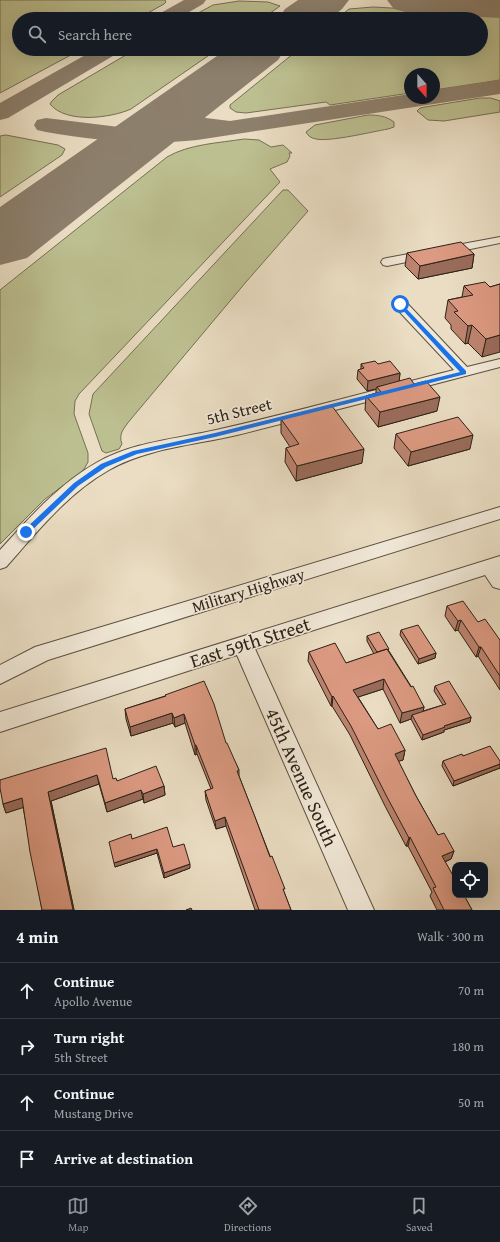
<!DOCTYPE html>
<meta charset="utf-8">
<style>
:root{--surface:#171b24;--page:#20242c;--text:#f1f3f6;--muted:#9ea1a6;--line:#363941;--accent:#8c9099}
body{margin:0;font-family:"Gentium Book Plus",serif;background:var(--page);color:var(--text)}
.controls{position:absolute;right:12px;bottom:12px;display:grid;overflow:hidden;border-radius:8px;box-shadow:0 4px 16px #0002}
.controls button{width:36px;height:36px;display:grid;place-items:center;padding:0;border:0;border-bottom:1px solid var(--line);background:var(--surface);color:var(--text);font:20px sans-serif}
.compass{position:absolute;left:404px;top:68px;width:36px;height:36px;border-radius:50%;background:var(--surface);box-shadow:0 4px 16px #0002;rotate:159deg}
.stop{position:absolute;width:12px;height:12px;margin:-9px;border:3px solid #1a73e8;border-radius:50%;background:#fff}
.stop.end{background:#1a73e8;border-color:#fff;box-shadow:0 1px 4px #0008}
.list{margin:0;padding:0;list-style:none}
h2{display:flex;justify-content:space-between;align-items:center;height:52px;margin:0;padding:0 16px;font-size:17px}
h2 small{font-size:13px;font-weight:400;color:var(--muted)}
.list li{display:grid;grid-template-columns:26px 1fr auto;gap:12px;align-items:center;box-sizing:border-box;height:56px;padding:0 16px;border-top:1px solid var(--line)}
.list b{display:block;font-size:15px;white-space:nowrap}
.list p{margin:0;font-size:13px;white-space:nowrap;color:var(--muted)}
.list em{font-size:13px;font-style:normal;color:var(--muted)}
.icon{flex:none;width:22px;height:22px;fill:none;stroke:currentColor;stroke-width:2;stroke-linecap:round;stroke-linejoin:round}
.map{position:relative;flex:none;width:500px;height:910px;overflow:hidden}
.search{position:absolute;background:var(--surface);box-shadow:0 4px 16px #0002;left:12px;right:12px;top:12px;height:44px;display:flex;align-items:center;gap:10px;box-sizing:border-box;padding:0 14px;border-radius:22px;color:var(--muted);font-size:15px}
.sheet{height:276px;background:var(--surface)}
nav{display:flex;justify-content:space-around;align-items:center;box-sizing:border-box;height:56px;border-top:1px solid var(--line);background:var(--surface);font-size:11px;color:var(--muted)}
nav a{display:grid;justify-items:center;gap:2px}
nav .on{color:var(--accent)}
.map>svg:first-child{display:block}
.green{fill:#bcbf90;stroke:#747053}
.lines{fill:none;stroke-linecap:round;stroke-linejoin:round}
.taxiway{fill:#8c7f6c;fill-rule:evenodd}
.runway{fill:#8c7f6c;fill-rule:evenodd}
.street-casing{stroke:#5c5041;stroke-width:2}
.street{fill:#f1e9d8;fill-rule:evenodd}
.wall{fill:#bd8470;stroke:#2d2116}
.shaded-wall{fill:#9a6c5b;stroke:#2d2116}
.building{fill:#dc9a82;stroke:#2d2116}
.route{fill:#1a73e8}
.labels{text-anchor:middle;stroke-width:3.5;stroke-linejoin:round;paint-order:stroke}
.street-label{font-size:16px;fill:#2d2116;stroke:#f1e9d8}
.near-street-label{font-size:19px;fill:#2d2116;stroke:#f1e9d8}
</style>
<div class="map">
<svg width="500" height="910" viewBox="0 0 500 910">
<rect width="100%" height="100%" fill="#eaddc3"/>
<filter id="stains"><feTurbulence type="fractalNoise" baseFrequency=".005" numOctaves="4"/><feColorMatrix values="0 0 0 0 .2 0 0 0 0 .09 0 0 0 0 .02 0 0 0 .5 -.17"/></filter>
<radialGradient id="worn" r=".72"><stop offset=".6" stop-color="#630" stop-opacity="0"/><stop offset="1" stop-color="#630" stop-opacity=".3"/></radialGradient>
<path class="green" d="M0,0H165L166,2L164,4L137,19H19V49H82L0,93Z
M239,1L268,2L280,6L262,19H187L213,5Z
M373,7L500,14V80L434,90V74H410V93L330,105L326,102L246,113L236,112L230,108V105L299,49H481V19H337L349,9Z
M136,49H218L131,109C111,118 66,124 50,104L52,101L58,95Z
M480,98H491L500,101V112L444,121L428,120L417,111L420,108L425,107Z
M368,115C378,115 386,116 394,122V127L388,129C371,132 330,142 316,139C311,138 308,136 306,132L315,125Z
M6,135L58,145L65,149L62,155L0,197V136Z
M244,139L259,140L271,147L283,145L292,153H289L290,156L287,162L270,169L280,182L79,394L75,401L74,414L88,453V462L83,471L45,499L0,544V290L167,157C189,144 219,143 244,139Z
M283,190H288L308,211L246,282L131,419C124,428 118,434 122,444L119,449L106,453L102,451L89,414L93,394Z"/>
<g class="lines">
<path class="taxiway" d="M184,0H206L203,4L177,19H155L157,15Z
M434,0H500L498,4L492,5L442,7L436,6L433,2Z
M96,49H121L118,53L8,118L0,120V103Z
M500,80V94L197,140C146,145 97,141 46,132L37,130L34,125L37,120L46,118L119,127L122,123L152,114L185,93L193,91L201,93L204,98L195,110L197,113L206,118L230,121L410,94V98H434V90ZM176,119L185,127L155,128L168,124Z
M52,194L62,197L66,203C55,220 19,231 0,236V217L21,209L42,197Z"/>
<path class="runway" d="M298,0H349L342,9L330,19H278L285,9Z
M387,0H500V18L409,13L394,9Z
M227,49H285L278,60L27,258L0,265V207Z"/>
<defs>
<path id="street" d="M500,237V243L387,266L383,265L381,262L383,259L387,258Z
M400,300L405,301L467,367L500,359V367C412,390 325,413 237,435C195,445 147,448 109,470C68,493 37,532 6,567L0,569V550C29,518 59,484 96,463C132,442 176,439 216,430C296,412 375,390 454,370L395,307L394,304L395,301Z
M500,507V519L48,660L0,684V665L35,647Z
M500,556V589L493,587L485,575L255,649L374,910H348L237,655L0,732V712Z"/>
</defs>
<use href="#street" class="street-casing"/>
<use href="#street" class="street"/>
</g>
<path class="wall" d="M407,253L474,254L472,268L418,279L405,266Z
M500,284L482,357L468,343L465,344L451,329V325L445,318L448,300L462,297L464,286L490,287Z
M361,364H378L400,373L399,381L437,411L378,427L365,410L366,396L376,393V389L367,391L357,379L358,370L361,369Z
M281,419L362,463L296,481L285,462L286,448L290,447L281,433Z
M396,434L470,449L408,466L394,448Z
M447,606L478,622L500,640V690L478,656L476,657L458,630L455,631L445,616Z
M401,630L436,653L435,658L418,664L400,635Z
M367,636L389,651L424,707L423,711L443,705L434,691L435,686L471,717L470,722L444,730V732L422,740L411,719L400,723L383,689L358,697L378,729L405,750L403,760L398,761L416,796L438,835L454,851L451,859L445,862L472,910H437L430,896L432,892L408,846H406L385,806L350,735L332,706H331L308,661L309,652L346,663L374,654L367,641Z
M165,696L226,743L239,770V776L291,910H255L226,826L216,829L206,800L205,791L211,789L197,754L195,755L185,723L175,727L173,723L131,736L126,719L125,709Z
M463,756L500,768L453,786L442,766L443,761Z
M113,779L117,781L164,786L165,795L144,803L143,799L107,812L99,784L51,801L74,910H42L23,807L6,813L3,804Z
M132,839L173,847L190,868L164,878L157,853L115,867Z"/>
<path class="shaded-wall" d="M474,254L472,268L418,279L420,266Z
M472,325L468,343L465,344L468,326Z
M500,335V352L482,357L486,339Z
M400,373L399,383L377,387L376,389L367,391L368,381Z
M440,397L437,411L378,427L380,412Z
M473,435L470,449L408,466L411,452Z
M364,449L362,463L296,481L297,466Z
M461,620L458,630L455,631L458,621Z
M479,647H481L478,656L476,657Z
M436,653L435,658L418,664L419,659Z
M384,679L383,689L352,699L353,690Z
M333,696L332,706H331L332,697Z
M424,707L422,716L412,715L411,719L400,723L402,713Z
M172,713L173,723L131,736L130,727Z
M184,714L185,723L175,727L174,718Z
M471,717L470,722L444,730V732L422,740L423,735L444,726Z
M195,745H196L197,754L195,755Z
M405,750L403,760L393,763L395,754Z
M500,764V768L453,786L454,781Z
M97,775L99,784L51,801L74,910H73L48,792Z
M164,786L165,795L144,803L143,794Z
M141,790L143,799L107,812L105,803Z
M22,798L25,807L6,813L3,804Z
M225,817L226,826L216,829L215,821Z
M410,837L408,846H406L409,838Z
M157,849V853L115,867L114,863Z
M454,851L451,859L439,864L442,856Z
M190,864V868L164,878V873Z"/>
<path class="building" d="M461,242L474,254L420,266L407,253Z
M485,282L490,287L500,284V335L486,339L472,325L468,326L454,312L458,311L448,300L473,295L464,286Z
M375,361L378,364L390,361L400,373L368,381L358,370L364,368L361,364Z
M410,378L414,384L426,381L440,397L380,412L366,396L381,392L377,387Z
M332,406L364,449L297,466L286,448L299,444L281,419Z
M458,417L473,435L411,452L396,434Z
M463,601L478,622L485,619L500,640V676L481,647H479L461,620L458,621L447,606Z
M418,625L436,653L419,659L401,630Z
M379,632L389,649L388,650L387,649L377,652L367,636Z
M335,643L346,663L387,649L411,687L413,686L424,707L402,713L384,679L353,690L378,729L391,724L405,750L395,754L416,796L438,835L444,833L454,851L442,856L455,879V895H464L472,910H444L433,888L436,887L410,837L409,838L387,797L351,726L333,696L332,697L309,652Z
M204,681L214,704L226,743H227L239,770L237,771L255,817L270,857L272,856L285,889H283L291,910H259L225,817L215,821L205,791L213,788L196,745H195L184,714L174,718L172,713L130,727L125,709L166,696L165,695Z
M449,681L471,717L444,726L445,727L423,735L412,715L446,704L435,686Z
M490,746L500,761V764L454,781L443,761L462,754L463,756Z
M106,748L113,779L116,778L117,781L156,766L164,786L143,794L141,790L105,803L97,775L48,792L73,910H42L30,852L22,798L3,804L0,788V780Z
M167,827L173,847L184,844L190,864L164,873L157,849L114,863L109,842L131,834L132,839Z
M191,908L192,910H186Z"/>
<path class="route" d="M398,303H401L466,371V374L215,437L137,454L106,467L78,486L28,534H23V531L74,483L101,464L133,451L215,433L460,372L398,305Z"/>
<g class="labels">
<g class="street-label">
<text transform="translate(239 411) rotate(-14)" y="6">5th Street</text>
<text transform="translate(248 590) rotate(-17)" y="6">Military Highway</text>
</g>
<g class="near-street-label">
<text transform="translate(250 642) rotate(-18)" y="7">East 59th Street</text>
<text transform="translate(302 777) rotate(66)" y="7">45th Avenue South</text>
</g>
</g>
<rect width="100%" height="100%" filter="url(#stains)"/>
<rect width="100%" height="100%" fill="url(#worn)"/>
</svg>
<div class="controls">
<button><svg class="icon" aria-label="locate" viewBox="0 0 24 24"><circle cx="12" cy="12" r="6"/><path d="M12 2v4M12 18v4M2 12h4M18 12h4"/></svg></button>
</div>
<svg class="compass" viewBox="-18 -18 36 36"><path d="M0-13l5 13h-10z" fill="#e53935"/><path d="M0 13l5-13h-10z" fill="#9ea1a6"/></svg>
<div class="stop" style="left:400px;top:304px"></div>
<div class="stop end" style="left:26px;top:532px"></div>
<div class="search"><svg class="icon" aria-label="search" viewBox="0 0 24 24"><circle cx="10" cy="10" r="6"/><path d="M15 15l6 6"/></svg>Search here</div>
</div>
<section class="sheet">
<h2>4 min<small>Walk · 300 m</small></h2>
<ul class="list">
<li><svg class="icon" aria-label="ahead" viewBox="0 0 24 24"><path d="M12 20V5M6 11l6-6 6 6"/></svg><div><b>Continue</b><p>Apollo Avenue</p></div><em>70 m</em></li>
<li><svg class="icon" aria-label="right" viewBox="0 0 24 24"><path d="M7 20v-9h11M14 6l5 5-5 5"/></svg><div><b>Turn right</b><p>5th Street</p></div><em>180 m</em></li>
<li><svg class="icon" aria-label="ahead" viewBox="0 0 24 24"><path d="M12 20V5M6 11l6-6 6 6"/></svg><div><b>Continue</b><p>Mustang Drive</p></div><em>50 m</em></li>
<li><svg class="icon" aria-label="arrive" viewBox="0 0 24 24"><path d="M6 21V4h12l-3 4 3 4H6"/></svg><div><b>Arrive at destination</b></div></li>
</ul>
</section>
<nav>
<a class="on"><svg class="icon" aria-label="map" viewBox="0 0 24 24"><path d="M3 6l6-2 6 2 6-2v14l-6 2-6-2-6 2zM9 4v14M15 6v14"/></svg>Map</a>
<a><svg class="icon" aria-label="directions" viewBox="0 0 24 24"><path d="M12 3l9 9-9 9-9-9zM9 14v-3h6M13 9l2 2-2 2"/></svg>Directions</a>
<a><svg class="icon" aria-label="saved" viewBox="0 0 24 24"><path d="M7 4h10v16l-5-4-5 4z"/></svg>Saved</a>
</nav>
